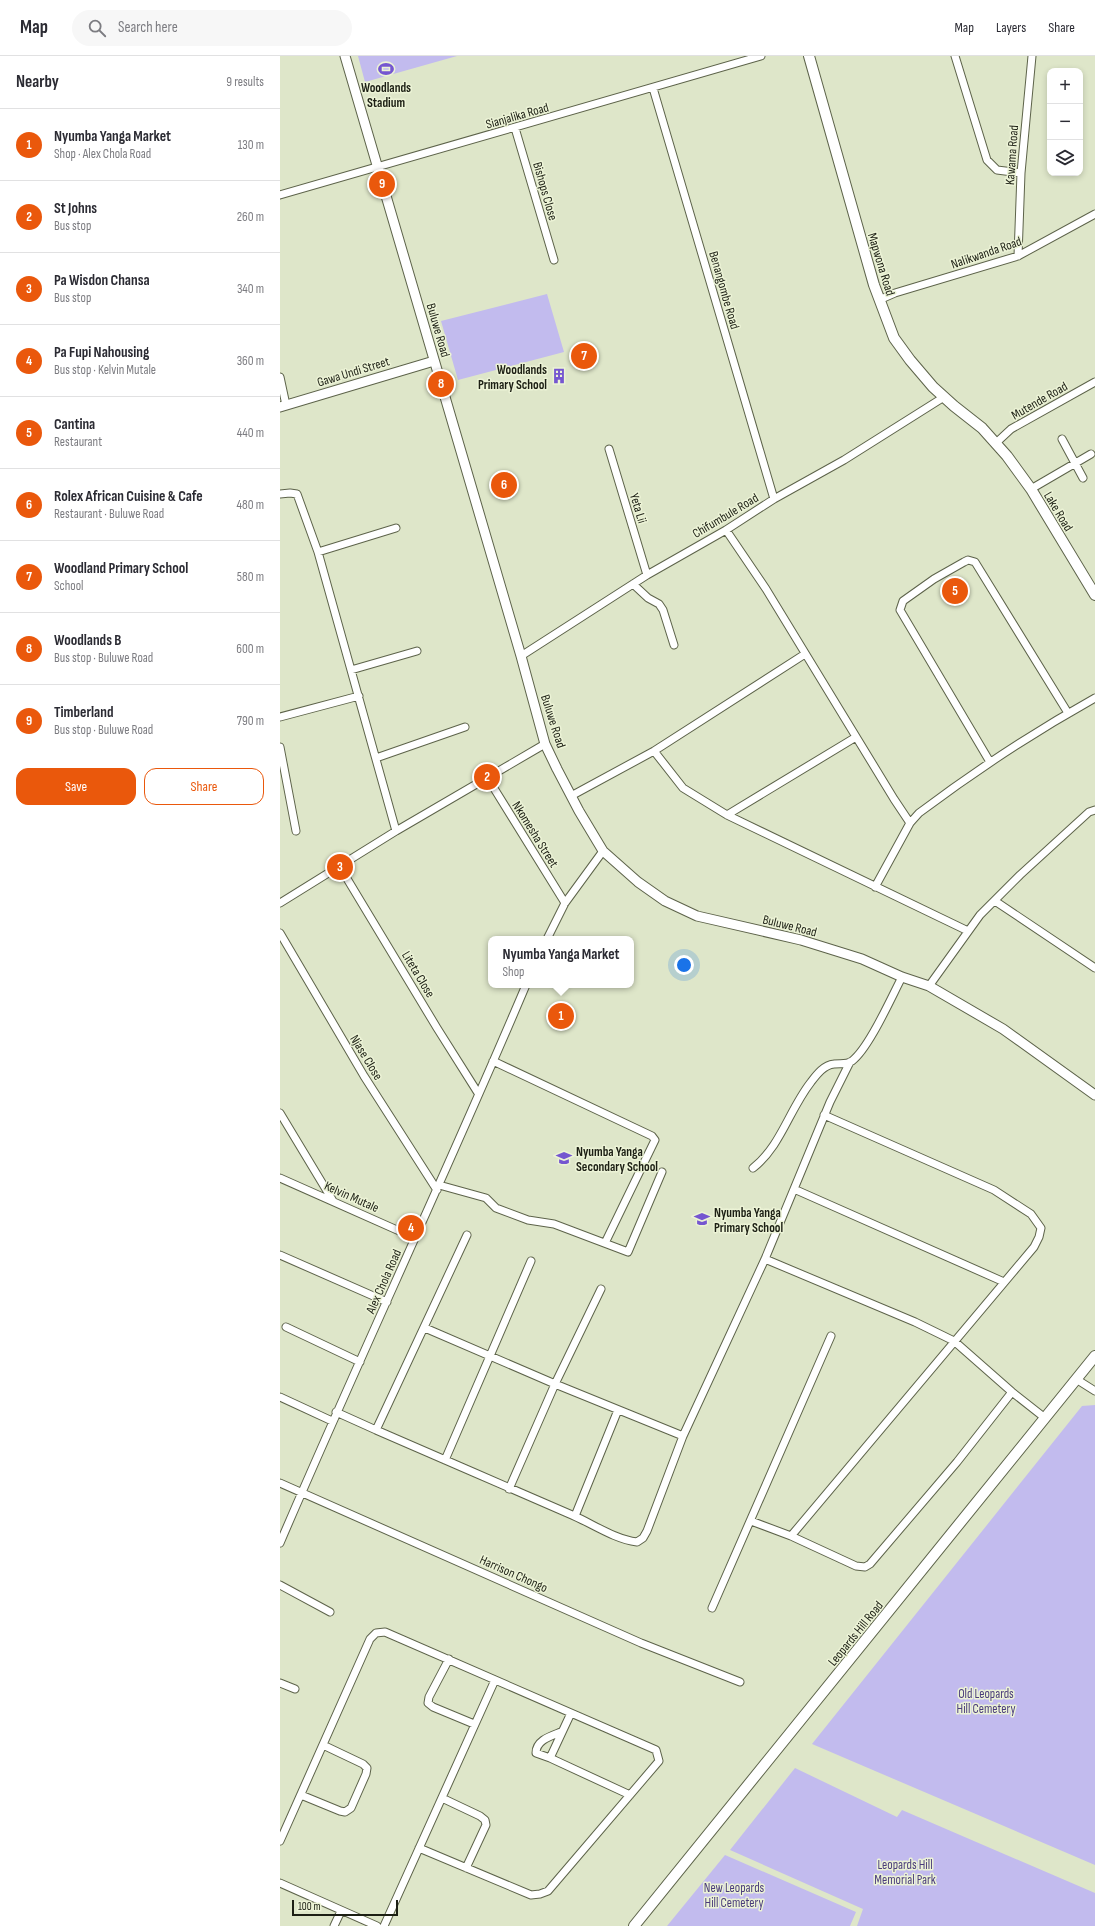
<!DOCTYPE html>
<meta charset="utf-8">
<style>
:root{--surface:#fff;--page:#f7f7f7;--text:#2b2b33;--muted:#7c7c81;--line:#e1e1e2;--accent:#ea580c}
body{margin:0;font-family:"Sofia Sans Condensed",sans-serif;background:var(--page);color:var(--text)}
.controls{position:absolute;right:12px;top:12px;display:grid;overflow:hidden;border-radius:8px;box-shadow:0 2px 6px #0003}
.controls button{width:36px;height:36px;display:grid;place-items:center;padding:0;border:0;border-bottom:1px solid var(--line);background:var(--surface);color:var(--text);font:20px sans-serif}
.scale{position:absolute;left:12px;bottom:10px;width:106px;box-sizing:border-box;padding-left:4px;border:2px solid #1c1f14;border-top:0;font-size:11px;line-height:14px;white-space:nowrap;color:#1c1f14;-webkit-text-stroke:3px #ecf3d6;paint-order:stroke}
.you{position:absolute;left:404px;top:909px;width:14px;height:14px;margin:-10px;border:3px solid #fff;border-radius:50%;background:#1a73e8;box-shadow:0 0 0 6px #1a73e833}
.badge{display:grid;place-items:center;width:26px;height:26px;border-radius:50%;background:var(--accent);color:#fff;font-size:13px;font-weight:700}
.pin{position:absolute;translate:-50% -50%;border:2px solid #fff;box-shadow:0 1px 4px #0006}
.popup{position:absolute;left:208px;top:880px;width:146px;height:52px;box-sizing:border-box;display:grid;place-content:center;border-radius:8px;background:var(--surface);filter:drop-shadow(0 1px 3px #0005);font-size:13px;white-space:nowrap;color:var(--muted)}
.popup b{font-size:15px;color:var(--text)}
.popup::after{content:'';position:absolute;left:50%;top:100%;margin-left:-8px;border:8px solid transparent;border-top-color:var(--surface)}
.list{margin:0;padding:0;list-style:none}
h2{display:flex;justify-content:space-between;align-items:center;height:52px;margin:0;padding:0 16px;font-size:17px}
h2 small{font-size:13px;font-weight:400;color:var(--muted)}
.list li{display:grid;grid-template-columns:26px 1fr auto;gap:12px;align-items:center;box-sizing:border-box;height:72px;padding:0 16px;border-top:1px solid var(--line)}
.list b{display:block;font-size:15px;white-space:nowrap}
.list p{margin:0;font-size:13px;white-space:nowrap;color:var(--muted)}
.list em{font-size:13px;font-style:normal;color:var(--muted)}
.actions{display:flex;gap:8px;padding:12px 16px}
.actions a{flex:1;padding:9px 0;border:1px solid var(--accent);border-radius:12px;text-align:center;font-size:14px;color:var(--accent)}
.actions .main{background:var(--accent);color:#fff}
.icon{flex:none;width:22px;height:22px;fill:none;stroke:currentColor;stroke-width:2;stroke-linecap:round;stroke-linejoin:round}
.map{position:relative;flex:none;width:815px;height:1870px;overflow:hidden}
header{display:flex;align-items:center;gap:24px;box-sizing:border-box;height:56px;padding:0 20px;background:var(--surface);border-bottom:1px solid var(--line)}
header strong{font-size:19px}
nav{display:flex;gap:22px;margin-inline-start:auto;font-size:14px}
.search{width:280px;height:36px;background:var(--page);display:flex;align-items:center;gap:10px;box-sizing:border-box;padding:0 14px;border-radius:22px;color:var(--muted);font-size:15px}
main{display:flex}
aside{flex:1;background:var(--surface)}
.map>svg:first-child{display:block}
.green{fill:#c2bbee}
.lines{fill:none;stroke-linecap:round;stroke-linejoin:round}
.minor-casing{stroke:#5d634a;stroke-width:9}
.tertiary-casing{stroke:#5d634a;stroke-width:11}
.secondary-casing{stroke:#5d634a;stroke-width:12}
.minor{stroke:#fff;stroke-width:7}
.tertiary{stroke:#fff;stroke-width:9}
.secondary{stroke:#fff;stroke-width:10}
.labels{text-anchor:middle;stroke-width:3;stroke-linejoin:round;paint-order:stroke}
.poi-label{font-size:13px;font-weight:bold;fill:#1c1f14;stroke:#ecf3d6;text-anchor:start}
.street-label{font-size:13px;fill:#1c1f14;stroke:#ecf3d6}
.park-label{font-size:13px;fill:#4a3c7b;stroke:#ecf3d6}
</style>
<header>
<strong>Map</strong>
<div class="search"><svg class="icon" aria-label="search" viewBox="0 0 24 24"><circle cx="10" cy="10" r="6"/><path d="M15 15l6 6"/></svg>Search here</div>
<nav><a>Map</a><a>Layers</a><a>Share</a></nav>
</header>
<main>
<aside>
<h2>Nearby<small>9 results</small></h2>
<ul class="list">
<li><span class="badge">1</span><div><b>Nyumba Yanga Market</b><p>Shop · Alex Chola Road</p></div><em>130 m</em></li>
<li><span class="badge">2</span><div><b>St Johns</b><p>Bus stop</p></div><em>260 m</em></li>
<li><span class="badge">3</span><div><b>Pa Wisdon Chansa</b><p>Bus stop</p></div><em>340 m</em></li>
<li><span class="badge">4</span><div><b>Pa Fupi Nahousing</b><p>Bus stop · Kelvin Mutale</p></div><em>360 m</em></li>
<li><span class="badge">5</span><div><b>Cantina</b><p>Restaurant</p></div><em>440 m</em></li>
<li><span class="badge">6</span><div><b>Rolex African Cuisine &amp; Cafe</b><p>Restaurant · Buluwe Road</p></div><em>480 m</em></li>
<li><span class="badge">7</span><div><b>Woodland Primary School</b><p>School</p></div><em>580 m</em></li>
<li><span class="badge">8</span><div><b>Woodlands B</b><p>Bus stop · Buluwe Road</p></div><em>600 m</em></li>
<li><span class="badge">9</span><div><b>Timberland</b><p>Bus stop · Buluwe Road</p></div><em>790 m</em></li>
</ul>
<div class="actions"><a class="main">Save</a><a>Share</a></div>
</aside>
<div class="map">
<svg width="815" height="1870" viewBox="0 0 815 1870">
<rect width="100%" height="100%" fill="#dee6c9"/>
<path class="green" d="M78,0H177L85,26Z
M267,238L284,296L178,324L161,265Z
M815,1349V1809L532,1688L802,1350Z
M515,1712L617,1761L622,1754L815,1837V1870H577L583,1853L450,1794Z
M445,1799L576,1856L570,1870H387Z"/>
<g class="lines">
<defs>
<path id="minor" d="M675,0L707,104L717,114L741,117
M373,32L494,443
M235,72L274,204
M0,139L481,0
M738,200L741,117L752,0
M599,244L615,237L738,200L815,158
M0,321L6,349
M782,383L803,422
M716,387L731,373L815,326
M329,393L367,519
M751,433L811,398
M0,438L10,437L17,438L38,496L116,775
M446,474L486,533L614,743L630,767
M38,496L116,472
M353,528L368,542L379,548L383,554L394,589
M241,600L367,519L446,474L494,443L564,404L664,341
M71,614L137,595
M0,661L79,640
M0,691L16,775
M374,695L403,732L447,759L688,875
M96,702L185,671
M710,706L620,554L623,545L654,523L684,506L688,504L695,506L788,657
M207,721L285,847
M291,740L374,695L525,598
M447,759L576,681
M60,811L157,972L198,1037
M595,831L630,767L639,757C695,715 754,676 815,642
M715,845L815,912
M0,847L116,775L265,688
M0,877L84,1020L157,1134
M267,883L285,847L323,795
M649,930L700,859L740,819L809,756L815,754
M213,1005L372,1080L375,1084L325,1187
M0,1057L53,1145
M473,1112C501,1090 509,1054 531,1026C537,1018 544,1009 554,1008C560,1007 567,1009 572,1005C589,992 611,942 622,921
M0,1122L135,1182
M159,1129L206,1142L216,1152L248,1164L274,1168L348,1196L382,1116
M514,1133L724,1226
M187,1179L96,1374C161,1402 227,1431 292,1459C313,1468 334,1483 357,1486L363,1482L367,1475L403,1380L485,1203L550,1046L570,1006
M0,1199L107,1246
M485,1203L635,1266L674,1285L732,1336L765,1362
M6,1271L80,1306
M145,1272L275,1328L403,1380
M796,1323L815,1335
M0,1341L52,1365
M56,1356L96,1374
M165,1404L251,1205
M0,1427L361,1587L460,1626
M229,1433L275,1328L321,1233
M295,1460L338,1354
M471,1465L511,1480L576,1510L585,1511L590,1508L677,1406L732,1336
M511,1480L754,1191L759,1181L761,1172L751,1158L714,1134L544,1059
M0,1487C80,1300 167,1116 246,929
M0,1529L50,1556
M432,1552L551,1280
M169,1603L149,1641L148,1647L153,1651L194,1668
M0,1627L15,1633
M281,1676C271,1680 256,1684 256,1697L270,1702L350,1739
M270,1702L291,1657
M21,1739L60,1755L65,1756L71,1752L86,1718L87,1712L83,1708L43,1689
M162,1742L200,1760L205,1764L206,1769L186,1812
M0,1785L90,1583L96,1577L105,1576L376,1694L379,1705L268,1835L260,1838L251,1839L139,1792
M0,1827L97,1870
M54,1870L61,1855
M104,1870L215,1624"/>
<path id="tertiary" d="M65,0L241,600L265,688L277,713L299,755L323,795L358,826L385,845L417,860L521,884L582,903L622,921L649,930L723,973L815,1039
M0,351L154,305"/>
<path id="secondary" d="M529,0L594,229L614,282L630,304L653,331L674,350L702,372L727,400L751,433L815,539
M354,1870L815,1300"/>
</defs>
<use href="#minor" class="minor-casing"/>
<use href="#tertiary" class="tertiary-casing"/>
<use href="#secondary" class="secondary-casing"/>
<use href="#minor" class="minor"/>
<use href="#tertiary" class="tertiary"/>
<use href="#secondary" class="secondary"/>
</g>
<defs>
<symbol id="stadium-bare" viewBox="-9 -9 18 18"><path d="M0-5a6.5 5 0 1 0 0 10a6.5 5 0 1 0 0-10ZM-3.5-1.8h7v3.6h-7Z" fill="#7556d0" stroke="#ecf3d6" stroke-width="2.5" paint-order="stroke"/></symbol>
<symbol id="building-bare" viewBox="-9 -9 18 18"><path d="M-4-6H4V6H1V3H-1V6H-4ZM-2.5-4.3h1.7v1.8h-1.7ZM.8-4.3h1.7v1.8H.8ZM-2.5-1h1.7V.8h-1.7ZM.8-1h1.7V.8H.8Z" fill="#7556d0" stroke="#ecf3d6" stroke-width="2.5" paint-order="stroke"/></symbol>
<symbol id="school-bare" viewBox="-9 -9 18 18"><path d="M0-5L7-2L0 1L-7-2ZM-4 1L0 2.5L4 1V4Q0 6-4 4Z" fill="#7556d0" stroke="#ecf3d6" stroke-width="2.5" paint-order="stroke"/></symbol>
</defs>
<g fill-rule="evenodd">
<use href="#stadium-bare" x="95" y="2" width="22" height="22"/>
<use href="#building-bare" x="268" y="309" width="22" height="22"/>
<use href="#school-bare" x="273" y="1091" width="22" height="22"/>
<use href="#school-bare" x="411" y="1152" width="22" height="22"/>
</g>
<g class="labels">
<g class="poi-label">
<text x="106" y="36" text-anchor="middle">Woodlands<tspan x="106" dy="15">Stadium</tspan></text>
<text x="267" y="318" text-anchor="end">Woodlands<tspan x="267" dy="15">Primary School</tspan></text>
<text x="296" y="1100">Nyumba Yanga<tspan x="296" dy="15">Secondary School</tspan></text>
<text x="434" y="1161">Nyumba Yanga<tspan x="434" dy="15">Primary School</tspan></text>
</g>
<g class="street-label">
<text transform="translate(237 59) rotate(-16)" y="5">Sianjalika Road</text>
<text transform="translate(731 99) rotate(-86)" y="5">Kawama Road</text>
<text transform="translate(266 135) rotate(74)" y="5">Bishops Close</text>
<text transform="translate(706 196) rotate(-19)" y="5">Nalikwanda Road</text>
<text transform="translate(602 208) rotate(73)" y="5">Mapwona Road</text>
<text transform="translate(445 234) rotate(74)" y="5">Benangombe Road</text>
<text transform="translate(159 274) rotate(74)" y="5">Buluwe Road</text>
<text transform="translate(73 315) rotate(-17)" y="5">Gawa Undi Street</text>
<text transform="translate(759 344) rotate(-30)" y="5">Mutende Road</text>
<text transform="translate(359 452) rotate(73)" y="5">Yeta Lii</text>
<text transform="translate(779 455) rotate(59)" y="5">Lake Road</text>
<text transform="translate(445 459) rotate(-31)" y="5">Chifumbule Road</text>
<text transform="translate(274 665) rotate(72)" y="5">Buluwe Road</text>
<text transform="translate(256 778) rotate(58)" y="5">Nkomesha Street</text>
<text transform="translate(510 869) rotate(14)" y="5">Buluwe Road</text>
<text transform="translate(139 918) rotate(59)" y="5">Liteta Close</text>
<text transform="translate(87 1001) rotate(59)" y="5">Njase Close</text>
<text transform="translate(72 1140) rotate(24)" y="5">Kelvin Mutale</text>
<text transform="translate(103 1225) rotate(-66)" y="5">Alex Chola Road</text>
<text transform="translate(234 1517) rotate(24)" y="5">Harrison Chongo</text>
<text transform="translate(575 1577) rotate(-51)" y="5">Leopards Hill Road</text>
</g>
<g class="park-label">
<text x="706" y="1642">Old Leopards<tspan x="706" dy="15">Hill Cemetery</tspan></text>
<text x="625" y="1813">Leopards Hill<tspan x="625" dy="15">Memorial Park</tspan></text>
<text x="454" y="1836">New Leopards<tspan x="454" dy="15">Hill Cemetery</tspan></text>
</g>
</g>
</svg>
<div class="controls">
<button>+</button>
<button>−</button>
<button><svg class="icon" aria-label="layers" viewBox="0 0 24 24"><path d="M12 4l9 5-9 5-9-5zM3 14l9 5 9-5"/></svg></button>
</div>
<div class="scale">100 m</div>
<div class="you"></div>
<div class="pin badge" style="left:281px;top:960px">1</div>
<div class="popup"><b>Nyumba Yanga Market</b>Shop</div>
<div class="pin badge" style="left:207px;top:721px">2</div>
<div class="pin badge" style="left:60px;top:811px">3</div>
<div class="pin badge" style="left:131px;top:1172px">4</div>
<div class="pin badge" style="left:675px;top:535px">5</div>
<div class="pin badge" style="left:224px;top:429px">6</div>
<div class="pin badge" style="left:304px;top:300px">7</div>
<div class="pin badge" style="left:161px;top:328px">8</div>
<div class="pin badge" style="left:102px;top:128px">9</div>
</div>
</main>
